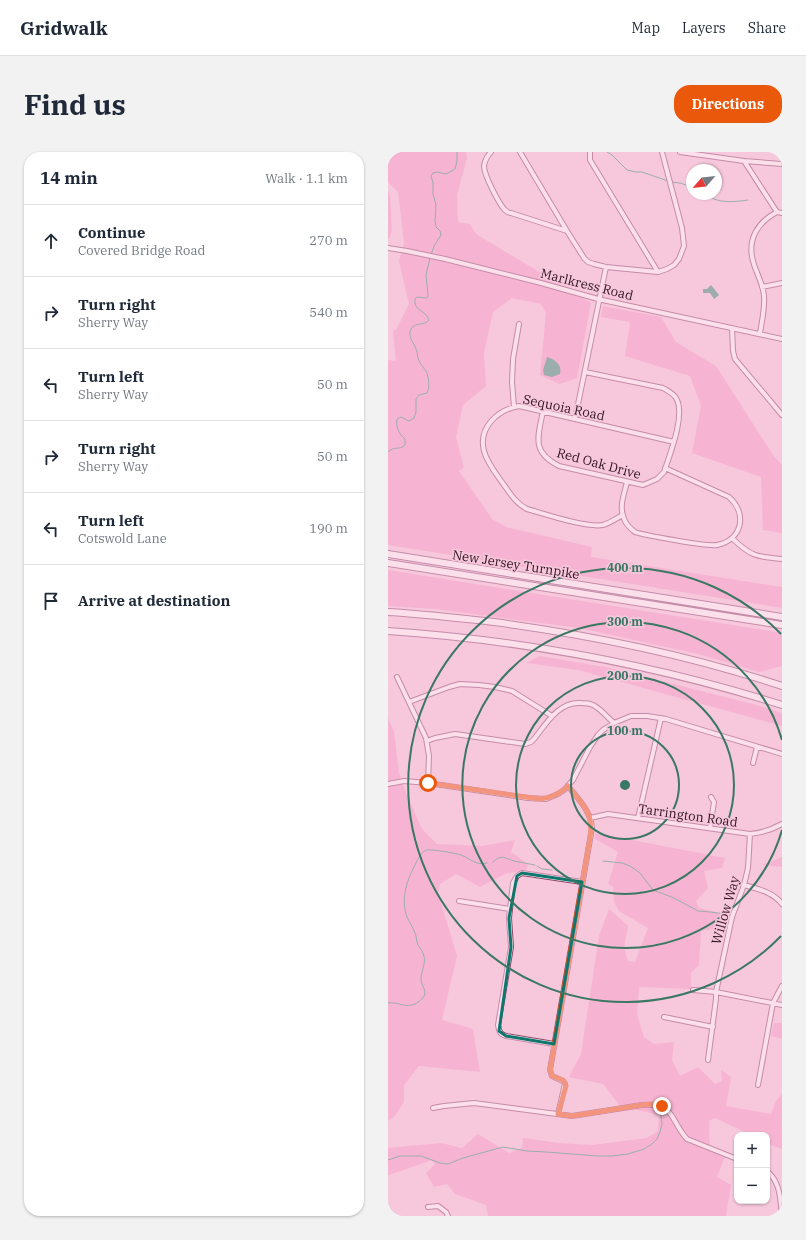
<!DOCTYPE html>
<meta charset="utf-8">
<style>
:root{--surface:#fff;--page:#f2f2f3;--text:#1f2937;--muted:#747a83;--line:#e0e1e3;--accent:#ea580c}
body{margin:0;font-family:"IBM Plex Serif",serif;background:var(--page);color:var(--text)}
.controls{position:absolute;right:12px;bottom:12px;display:grid;overflow:hidden;border-radius:8px;box-shadow:0 1px 3px #0004}
.controls button{width:36px;height:36px;display:grid;place-items:center;padding:0;border:0;border-bottom:1px solid var(--line);background:var(--surface);color:var(--text);font:20px sans-serif}
.compass{position:absolute;left:298px;top:12px;width:36px;height:36px;border-radius:50%;background:var(--surface);box-shadow:0 1px 3px #0004;rotate:242deg}
.stop{position:absolute;width:12px;height:12px;margin:-9px;border:3px solid #ea580c;border-radius:50%;background:#fff}
.stop.end{background:#ea580c;border-color:#fff;box-shadow:0 1px 4px #0008}
.list{margin:0;padding:0;list-style:none}
h2{display:flex;justify-content:space-between;align-items:center;height:52px;margin:0;padding:0 16px;font-size:17px}
h2 small{font-size:13px;font-weight:400;color:var(--muted)}
.list li{display:grid;grid-template-columns:26px 1fr auto;gap:12px;align-items:center;box-sizing:border-box;height:72px;padding:0 16px;border-top:1px solid var(--line)}
.list b{display:block;font-size:15px;white-space:nowrap}
.list p{margin:0;font-size:13px;white-space:nowrap;color:var(--muted)}
.list em{font-size:13px;font-style:normal;color:var(--muted)}
.icon{flex:none;width:22px;height:22px;fill:none;stroke:currentColor;stroke-width:2;stroke-linecap:round;stroke-linejoin:round}
.map{position:relative;flex:none;width:394px;height:1064px;overflow:hidden;border-radius:16px}
header{display:flex;align-items:center;gap:24px;box-sizing:border-box;height:56px;padding:0 20px;background:var(--surface);border-bottom:1px solid var(--line)}
header strong{font-size:19px}
nav{display:flex;gap:22px;margin-inline-start:auto;font-size:14px}
.intro{display:flex;align-items:center;justify-content:space-between;box-sizing:border-box;height:96px;padding:0 24px}
h1{margin:0;font-size:28px}
.button{padding:10px 18px;border-radius:16px;background:var(--accent);color:#fff;font-size:14px;font-weight:700}
main{display:flex;gap:24px;padding:0 24px}
aside{flex:1;background:var(--surface);border-radius:16px;box-shadow:0 1px 3px #0004}
.map>svg:first-child{display:block}
.green{fill:#f39ec6}
.water{fill:#2c8f73}
.lines{fill:none;stroke-linecap:round;stroke-linejoin:round}
.stream{stroke:#2c8f73;stroke-width:1}
.minor-casing{stroke:#884566;stroke-width:6}
.highway-casing{stroke:#884566;stroke-width:8}
.minor{stroke:#fff;stroke-width:4}
.highway{stroke:#fff;stroke-width:6}
.route{stroke:#ea580c;stroke-width:5}
.marked{fill:none;stroke:#0f766e;stroke-width:3;stroke-linejoin:round}
.ring{fill:none;stroke:#3a7864;stroke-width:2}
.labels{text-anchor:middle;stroke-width:3.5;stroke-linejoin:round;paint-order:stroke}
.street-label{font-size:13px;fill:#2f1321;stroke:#f7c7dc}
.centre{fill:#3a7864;stroke:#f7c7dc;stroke-width:2}
.ring-label{font-size:12px;text-anchor:middle;font-weight:bold;fill:#3a7864;stroke:#f7c7dc;stroke-width:3.5;stroke-linejoin:round;paint-order:stroke}
</style>
<header>
<strong>Gridwalk</strong>
<nav><a>Map</a><a>Layers</a><a>Share</a></nav>
</header>
<div class="intro"><h1>Find us</h1><a class="button">Directions</a></div>
<main>
<aside>
<h2>14 min<small>Walk · 1.1 km</small></h2>
<ul class="list">
<li><svg class="icon" aria-label="ahead" viewBox="0 0 24 24"><path d="M12 20V5M6 11l6-6 6 6"/></svg><div><b>Continue</b><p>Covered Bridge Road</p></div><em>270 m</em></li>
<li><svg class="icon" aria-label="right" viewBox="0 0 24 24"><path d="M7 20v-9h11M14 6l5 5-5 5"/></svg><div><b>Turn right</b><p>Sherry Way</p></div><em>540 m</em></li>
<li><svg class="icon" aria-label="left" viewBox="0 0 24 24"><path d="M17 20v-9H6M10 6l-5 5 5 5"/></svg><div><b>Turn left</b><p>Sherry Way</p></div><em>50 m</em></li>
<li><svg class="icon" aria-label="right" viewBox="0 0 24 24"><path d="M7 20v-9h11M14 6l5 5-5 5"/></svg><div><b>Turn right</b><p>Sherry Way</p></div><em>50 m</em></li>
<li><svg class="icon" aria-label="left" viewBox="0 0 24 24"><path d="M17 20v-9H6M10 6l-5 5 5 5"/></svg><div><b>Turn left</b><p>Cotswold Lane</p></div><em>190 m</em></li>
<li><svg class="icon" aria-label="arrive" viewBox="0 0 24 24"><path d="M6 21V4h12l-3 4 3 4H6"/></svg><div><b>Arrive at destination</b></div></li>
</ul>
</aside>
<div class="map">
<svg width="394" height="1064" viewBox="0 0 394 1064">
<rect width="100%" height="100%" fill="#f7c7dc"/>
<path class="green" d="M0,0H78L79,6L69,43L70,70L82,72L88,82L203,151L189,226L172,232L152,223L158,161L153,152L124,146L105,160L96,201L98,234L75,253L68,285L76,316L71,319L104,367L118,375L204,395L203,405L394,435V456L0,393V208L8,209L5,178H8L21,152L11,109L16,91L10,40L0,30Z
M0,38L2,44L4,78L1,87H0Z
M215,154L273,165L288,190L328,214L385,303L394,313V381L375,378L373,325L304,301L313,254L302,224L237,204L242,170L213,165Z
M0,418L394,481V514L371,520L310,502L191,476L47,457L0,454Z
M152,504L222,516L365,552L394,561V574L190,518L139,511Z
M0,566L6,580L11,621L18,641L34,677L49,692L94,694L127,688L123,700L140,712L138,719L119,721L92,735L68,722L52,732L50,741L69,804L54,868L85,877L92,920L31,914L16,933V950L6,965L0,969Z
M208,681L337,706L334,716L316,719L320,736L308,749L311,756L336,762L332,769L331,776L313,779L311,813L303,821V837L251,835L249,862L256,885L266,892L286,890L284,908L292,924L310,915L327,932L334,929L333,918L343,925L338,954L383,962L388,949L394,942V997L391,996L379,991V983H363L327,966L321,969L322,999L337,1005L329,1025L343,1033L338,1064H100L98,1053L67,1042L59,1032L46,1035L38,1021L47,1012L44,1008L1,1023L0,1024V996L53,991L74,996L90,982L121,1001L134,996L135,986L171,991L204,993L259,986L270,979L271,963L232,954L215,932L181,925L193,902L211,784L221,757L240,774L236,796L240,809L247,810L260,776L231,759L226,750L225,735L220,732L230,700L206,686Z
M394,705V715L374,713Z
M386,871H394V887L383,884Z"/>
<path class="water" d="M323,133L331,143L326,147L322,141H315V137H319Z
M159,205C167,207 175,214 172,222L164,225L156,223L155,218Z"/>
<g class="lines">
<path class="stream" d="M219,0L224,3L239,18L248,20H254L280,29
M283,30L292,31L304,35
M318,42C328,52 347,50 360,48
M43,103L46,94L53,83L52,79L48,75L47,69L48,53L45,42V31L43,24L45,21L49,20L58,22L67,17L69,9V0
M0,300C7,293 11,299 17,293V287C10,281 8,275 9,267L13,265L21,269L26,266L28,260V247L31,243L39,241C42,235 41,225 38,219C36,216 33,213 31,209C29,205 30,201 28,197C26,191 19,184 23,177C26,170 37,174 41,168C38,158 25,159 27,147L29,145L39,146L40,144L38,123L42,106
M215,709L234,711L242,714L252,721L265,738L286,746L310,759L322,760L338,762
M105,710L110,706L115,705L126,709L147,713
M149,714L154,717L164,718
M0,851C13,849 20,860 34,847C41,840 33,834 33,827C33,820 38,811 36,804C35,800 32,796 30,793C28,789 29,785 27,781C25,775 21,770 19,765C13,748 18,730 26,715C29,709 32,701 38,698C45,697 66,701 73,703C82,706 87,714 99,711
M0,1008L12,1004H33L52,1011L60,1012L75,1006L115,995L139,999L158,1000L210,1004H224L240,1002L256,997L264,992L269,987L272,980L274,972L272,957"/>
<defs>
<path id="minor" d="M103,0C99,4 97,8 96,14C96,23 111,52 117,58C118,59 121,61 123,61L179,79
M132,0L179,79L196,106L200,110L206,112L218,115L270,120L279,117L286,113L291,107L296,94L294,76L274,0
M202,0V8L270,120
M292,0L356,9L394,12
M356,9L389,60L394,61
M0,96L19,99L57,107L153,131L210,147L394,187
M374,135L394,131
M344,176L345,199L347,207L394,263
M372,181C374,169 377,156 376,144C375,131 368,121 365,109C359,87 370,70 389,60
M126,255L124,230L125,207L131,172
M155,259C150,285 143,300 171,314L255,333L269,327L276,320C282,302 298,262 288,246C285,241 280,239 275,236L197,220
M187,267L218,115
M239,330C236,343 230,356 237,369C239,373 243,377 247,380C255,383 321,395 329,393C354,388 360,362 341,345L277,316
M235,363C229,366 222,371 215,373C198,376 157,362 139,357C129,352 123,343 116,333C109,323 99,311 96,299C90,276 109,258 131,254L286,290
M344,386C362,404 369,405 394,407
M9,525L38,586L41,604L40,631
M21,550L61,535L72,532L91,533L107,535L124,539L164,564
M39,589L47,586L67,582L137,592L143,590L146,587C158,572 171,549 193,551C197,551 201,551 205,553C213,557 219,565 226,571
M365,611L369,595
M0,632L16,629L40,631L140,646L158,647L170,642L176,638L185,628L202,595L210,583L215,578L226,571L243,564H259L278,567L394,602
M202,666L220,662L362,682C375,681 383,678 394,672
M250,666L273,566
M322,676L326,650L323,645
M356,733C370,737 385,740 394,752
M71,749L122,757
M305,838L328,840L394,853
M276,865L325,875
M166,892L118,884C111,882 111,878 110,873L123,795L121,766L125,731L129,724L134,721L194,730
M320,908L328,847V840L344,765L356,733L360,716L362,682
M370,933L385,851L394,834
M45,956L56,954L86,951L184,964L254,953C288,951 281,967 299,987L349,1007
M170,962L177,932L175,929L164,924L162,918L204,676C203,659 190,647 180,634
M379,1019C393,1031 392,1047 394,1064
M40,1055L50,1054L58,1060L60,1064"/>
<path id="highway" d="M0,402L394,465
M0,411L394,473
M0,460C35,462 71,466 106,470C203,483 301,503 394,534
M0,479C133,488 267,513 394,553"/>
</defs>
<use href="#minor" class="minor-casing"/>
<use href="#highway" class="highway-casing"/>
<use href="#minor" class="minor"/>
<use href="#highway" class="highway"/>
</g>
<g class="lines">
<path class="route" d="M40,631L152,647C164,646 172,642 180,634C195,653 206,660 202,686L162,918L164,924L175,928L178,934L170,962L184,964L254,953L265,952L274,954"/>
</g>
<path d="M0 0H394V1064H0ZM134,721L194,730L166,892L118,884L111,879L123,795L121,766L129,724Z" fill="#f7c7dc" fill-opacity=".55" fill-rule="evenodd"/>
<path class="marked" d="M134,721L194,730L166,892L118,884L111,879L123,795L121,766L129,724Z"/>
<g class="ring">
<circle cx="237" cy="633" r="54"/>
<circle cx="237" cy="633" r="109"/>
<path d="M394 678A163 163 0 1 1 394 588"/>
<path d="M393 784A217 217 0 1 1 393 482"/>
</g>
<g class="labels">
<g class="street-label">
<text transform="translate(199 132) rotate(14)" y="5">Marlkress Road</text>
<text transform="translate(176 255) rotate(12)" y="5">Sequoia Road</text>
<text transform="translate(211 311) rotate(15)" y="5">Red Oak Drive</text>
<text transform="translate(128 412) rotate(9)" y="5">New Jersey Turnpike</text>
<text transform="translate(300 663) rotate(8)" y="5">Tarrington Road</text>
<text transform="translate(337 758) rotate(-74)" y="5">Willow Way</text>
</g>
</g>
<circle cx="237" cy="633" r="6" class="centre"/>
<g class="ring-label">
<text x="237" y="420">400 m</text>
<text x="237" y="474">300 m</text>
<text x="237" y="528">200 m</text>
<text x="237" y="583">100 m</text>
</g>
</svg>
<div class="controls">
<button>+</button>
<button>−</button>
</div>
<svg class="compass" viewBox="-18 -18 36 36"><path d="M0-13l5 13h-10z" fill="#e53935"/><path d="M0 13l5-13h-10z" fill="#747a83"/></svg>
<div class="stop" style="left:40px;top:631px"></div>
<div class="stop end" style="left:274px;top:954px"></div>
</div>
</main>
